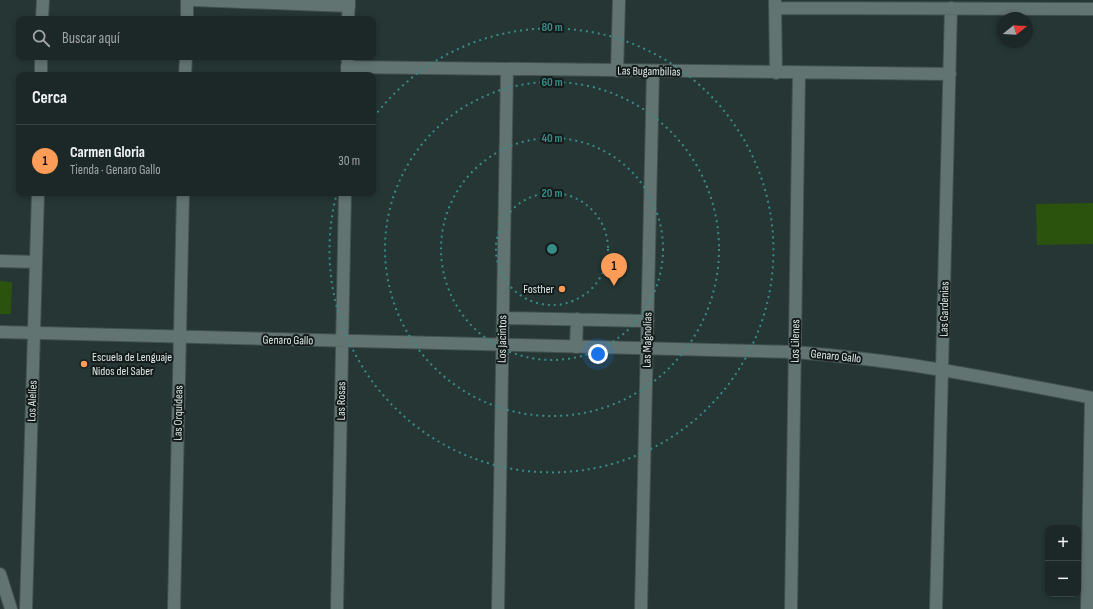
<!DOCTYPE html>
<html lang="es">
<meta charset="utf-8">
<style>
:root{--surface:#1c2827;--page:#25302f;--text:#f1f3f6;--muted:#a0a6a7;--line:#3a4444;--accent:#fe9c58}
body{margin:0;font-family:"Sofia Sans Condensed",sans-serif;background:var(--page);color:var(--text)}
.controls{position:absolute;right:12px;bottom:12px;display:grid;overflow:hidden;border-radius:8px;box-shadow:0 2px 6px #0003}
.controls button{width:36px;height:36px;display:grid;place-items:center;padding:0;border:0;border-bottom:1px solid var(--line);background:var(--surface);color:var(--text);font:20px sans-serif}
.compass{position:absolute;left:997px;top:12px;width:36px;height:36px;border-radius:50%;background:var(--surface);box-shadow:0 2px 6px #0003;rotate:72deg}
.you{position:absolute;left:598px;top:354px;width:14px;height:14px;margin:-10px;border:3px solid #fff;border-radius:50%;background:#1a73e8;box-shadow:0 0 0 6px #1a73e833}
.badge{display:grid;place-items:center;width:26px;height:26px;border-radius:50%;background:var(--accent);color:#111;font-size:13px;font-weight:700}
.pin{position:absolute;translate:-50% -33px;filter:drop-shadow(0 1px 2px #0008)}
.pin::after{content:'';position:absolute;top:21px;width:14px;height:12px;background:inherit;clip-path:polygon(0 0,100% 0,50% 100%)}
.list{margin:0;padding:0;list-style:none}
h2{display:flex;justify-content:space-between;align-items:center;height:52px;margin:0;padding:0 16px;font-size:17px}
h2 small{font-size:13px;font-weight:400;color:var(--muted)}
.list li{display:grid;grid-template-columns:26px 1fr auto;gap:12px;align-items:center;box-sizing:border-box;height:72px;padding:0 16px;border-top:1px solid var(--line)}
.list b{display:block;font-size:15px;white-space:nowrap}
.list p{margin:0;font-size:13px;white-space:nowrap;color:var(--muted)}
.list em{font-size:13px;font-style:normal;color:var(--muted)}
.icon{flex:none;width:22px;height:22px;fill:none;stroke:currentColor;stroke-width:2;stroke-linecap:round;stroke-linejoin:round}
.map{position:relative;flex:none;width:1093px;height:609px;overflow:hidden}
.search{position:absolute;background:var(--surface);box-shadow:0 2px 6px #0003;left:16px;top:16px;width:360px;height:44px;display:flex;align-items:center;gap:10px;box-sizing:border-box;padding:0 14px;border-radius:8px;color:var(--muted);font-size:15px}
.panel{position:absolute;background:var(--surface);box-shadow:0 2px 6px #0003;left:16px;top:72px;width:360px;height:124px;border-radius:8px}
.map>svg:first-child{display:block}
.green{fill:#2c530e}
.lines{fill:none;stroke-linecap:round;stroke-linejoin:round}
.street-casing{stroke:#435150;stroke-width:14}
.secondary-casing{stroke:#435150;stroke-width:14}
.street{stroke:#627472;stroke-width:12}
.secondary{stroke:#627472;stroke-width:12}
.ring{fill:none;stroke:#388c86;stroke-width:2;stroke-dasharray:2 4}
.poi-dot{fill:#fe9c58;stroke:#141b1b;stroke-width:1.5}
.labels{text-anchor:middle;stroke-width:4;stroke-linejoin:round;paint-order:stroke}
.street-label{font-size:12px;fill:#dce6e5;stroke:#141b1b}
.poi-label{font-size:12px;fill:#dce6e5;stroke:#141b1b;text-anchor:end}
.centre{fill:#388c86;stroke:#141b1b;stroke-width:2}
.ring-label{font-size:12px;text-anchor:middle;font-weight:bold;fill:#388c86;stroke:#141b1b;stroke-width:4;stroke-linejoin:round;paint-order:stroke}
</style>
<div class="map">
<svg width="1093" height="609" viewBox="0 0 1093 609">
<rect width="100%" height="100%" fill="#253634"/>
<path class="green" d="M1093,203V244L1037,245L1036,204Z
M0,281L12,282L11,314H0Z"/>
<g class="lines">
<defs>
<path id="street" d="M194,0L349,6
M775,0L776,73
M775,8L1093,9
M42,19L43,0
M187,19V0
M347,67L950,74
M617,71L619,0
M41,75V57
M185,75L186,57
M0,261L36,262
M503,318L648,321
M576,347L577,319
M0,574L11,609
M26,609L38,193
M174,609L183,193
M498,609L507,69
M641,609L653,71
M791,609L799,73
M936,609L951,8
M1087,609L1091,398"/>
<path id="secondary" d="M348,19L349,0
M347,75L348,57
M0,332L795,352C831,355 868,359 904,364C967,373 1030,386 1093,398
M337,609L345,193"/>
</defs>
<use href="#street" class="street-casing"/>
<use href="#secondary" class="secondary-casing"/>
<use href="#street" class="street"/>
<use href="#secondary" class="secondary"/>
</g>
<g class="ring">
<circle cx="552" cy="249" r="56"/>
<circle cx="552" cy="249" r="111"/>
<circle cx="552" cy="249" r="167"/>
<path d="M374 117A222 222 0 1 1 337 193"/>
</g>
<g class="poi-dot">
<circle cx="562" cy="289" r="4"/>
<circle cx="84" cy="364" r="4"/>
</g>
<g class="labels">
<g class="street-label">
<text transform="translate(649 71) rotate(1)" y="4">Las Bugambilias</text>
<text transform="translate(944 309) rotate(-89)" y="4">Las Gardenias</text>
<text transform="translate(502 339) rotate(-89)" y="4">Los Jacintos</text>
<text transform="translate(288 340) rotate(1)" y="4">Genaro Gallo</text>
<text transform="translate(647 340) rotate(-89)" y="4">Las Magnolias</text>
<text transform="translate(795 341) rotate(-89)" y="4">Los Lilenes</text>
<text transform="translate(836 356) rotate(6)" y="4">Genaro Gallo</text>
<text transform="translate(32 401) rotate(-88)" y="4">Los Alelíes</text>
<text transform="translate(341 401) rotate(-89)" y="4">Las Rosas</text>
<text transform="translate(178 413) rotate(-89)" y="4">Las Orquídeas</text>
</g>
<g class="poi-label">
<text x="554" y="293">Fosther</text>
<text x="92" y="361" text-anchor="start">Escuela de Lenguaje<tspan x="92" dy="14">Nidos del Saber</tspan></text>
</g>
</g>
<circle cx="552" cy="249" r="6" class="centre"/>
<g class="ring-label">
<text x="552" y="31">80 m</text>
<text x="552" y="86">60 m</text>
<text x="552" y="142">40 m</text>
<text x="552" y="197">20 m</text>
</g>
</svg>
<div class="controls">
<button>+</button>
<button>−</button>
</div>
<svg class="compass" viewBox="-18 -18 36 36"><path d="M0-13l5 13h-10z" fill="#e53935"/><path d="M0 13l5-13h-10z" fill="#a0a6a7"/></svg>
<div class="you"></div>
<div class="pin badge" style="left:614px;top:286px">1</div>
<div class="search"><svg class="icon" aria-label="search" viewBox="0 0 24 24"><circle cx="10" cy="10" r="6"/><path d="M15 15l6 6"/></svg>Buscar aquí</div>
<section class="panel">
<h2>Cerca<small></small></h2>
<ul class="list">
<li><span class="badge">1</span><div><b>Carmen Gloria</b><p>Tienda · Genaro Gallo</p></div><em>30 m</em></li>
</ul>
</section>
</div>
